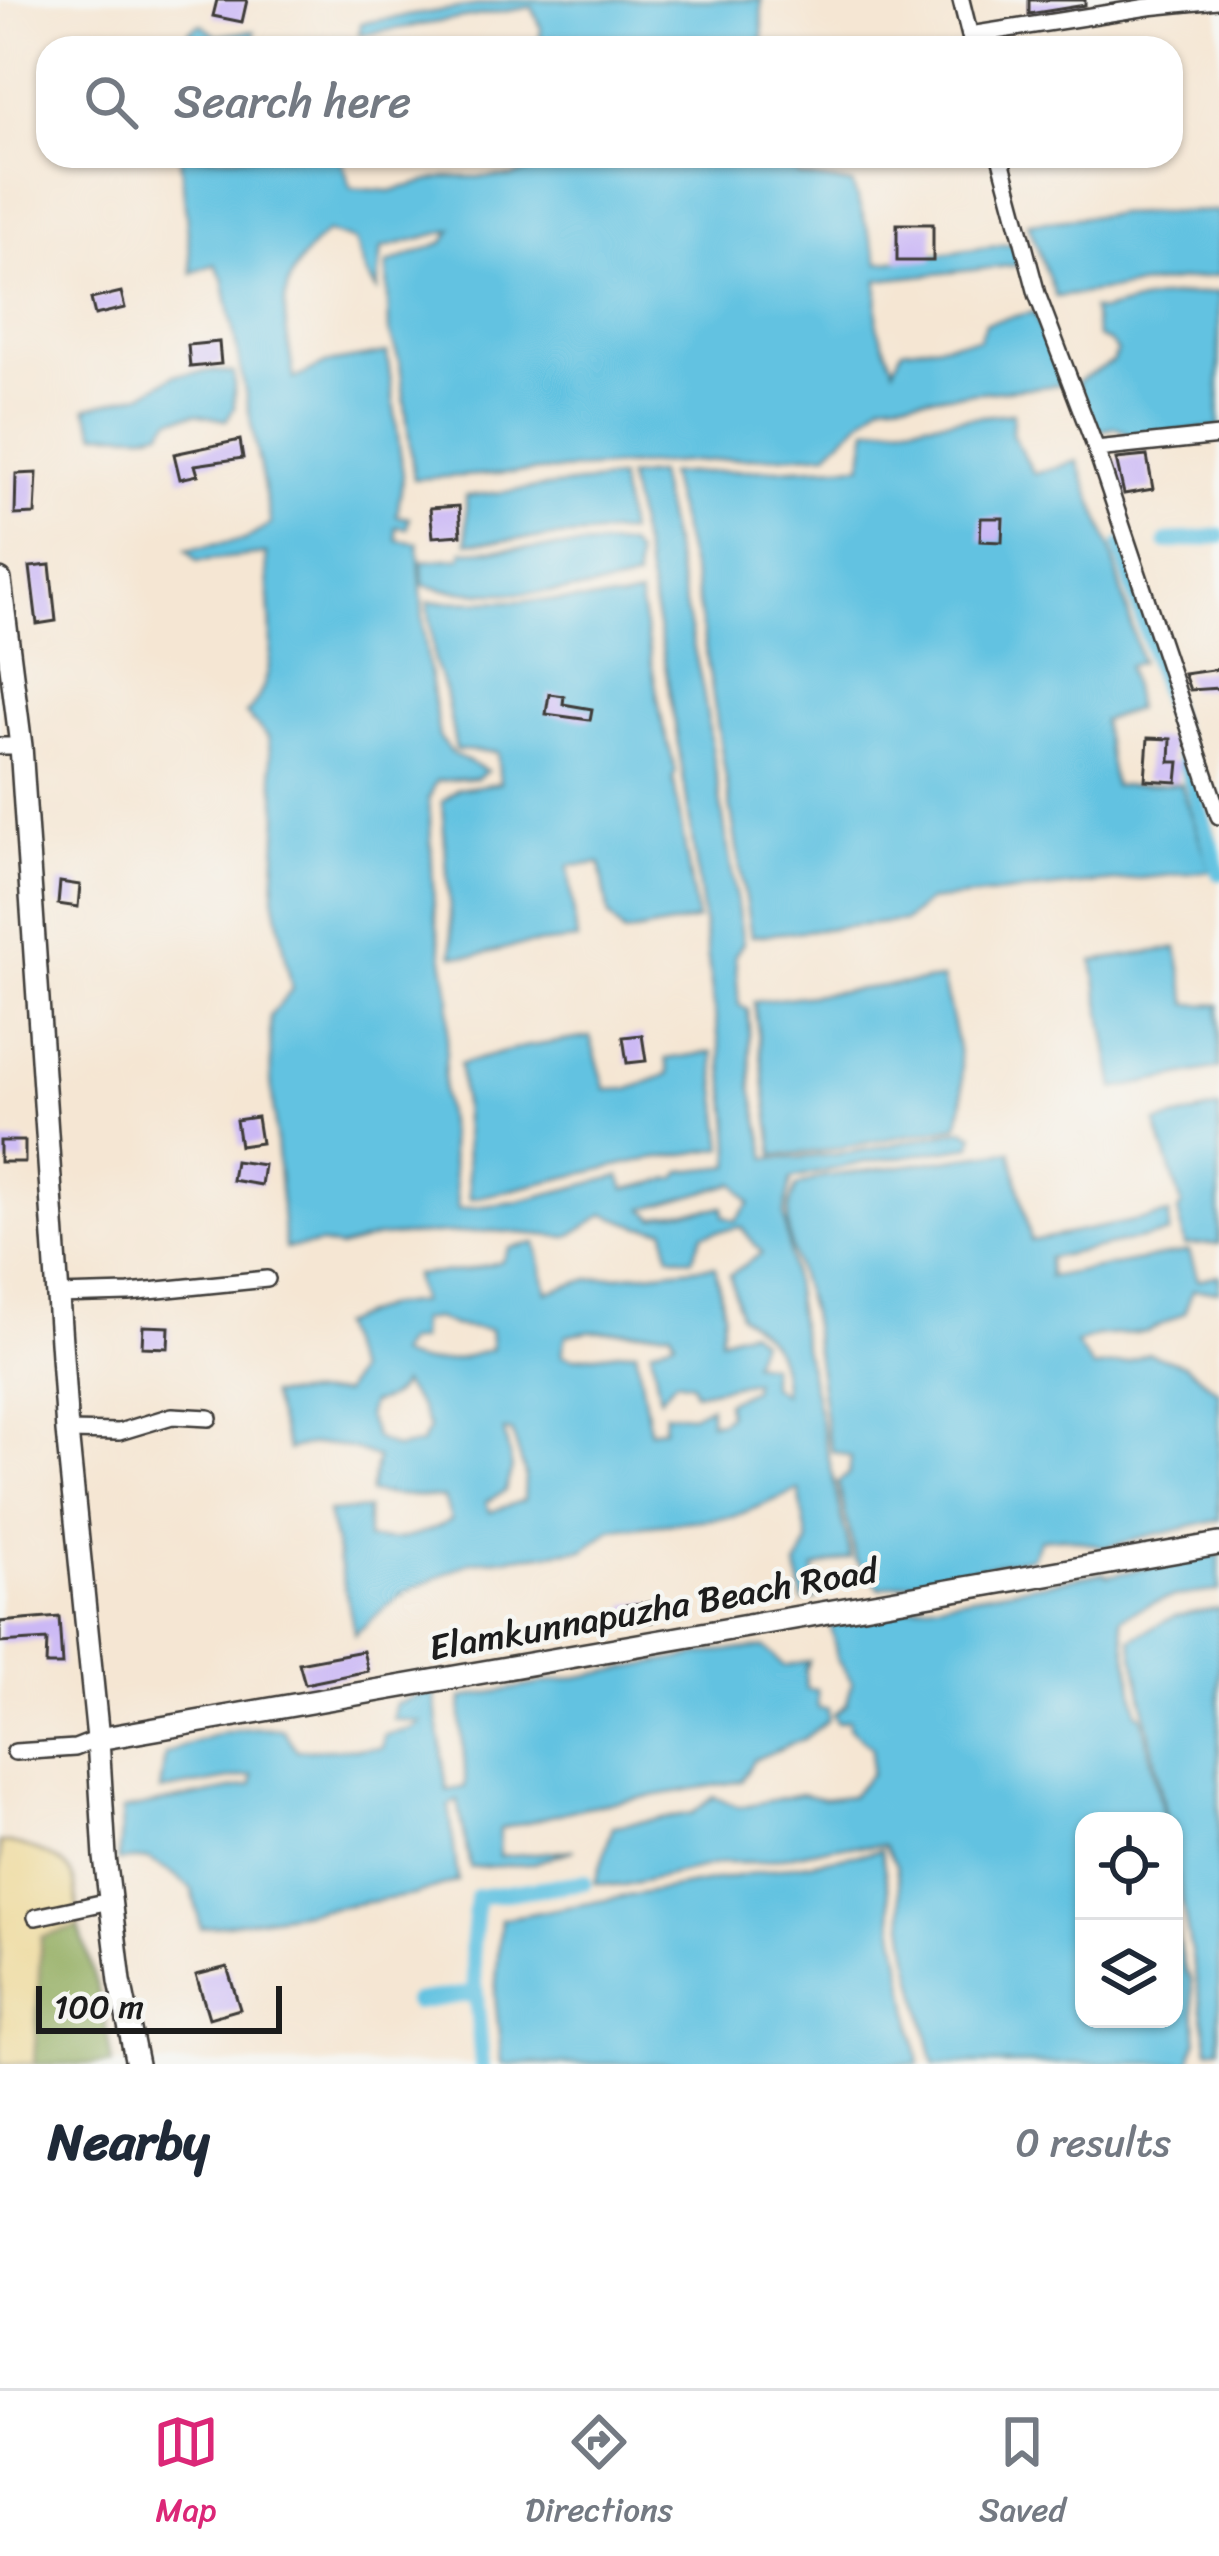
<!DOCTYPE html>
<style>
:root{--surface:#fff;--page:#f2f2f3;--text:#1f2937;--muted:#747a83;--line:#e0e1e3;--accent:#db2777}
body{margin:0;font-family:Sriracha,sans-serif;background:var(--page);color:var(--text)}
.controls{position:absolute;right:36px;bottom:36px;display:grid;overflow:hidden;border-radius:24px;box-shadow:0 3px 9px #0004}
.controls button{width:108px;height:108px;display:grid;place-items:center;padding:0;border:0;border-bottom:3px solid var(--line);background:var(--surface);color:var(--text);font:60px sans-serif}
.scale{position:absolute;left:36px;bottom:30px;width:246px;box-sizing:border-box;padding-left:12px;border:6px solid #1c1c1c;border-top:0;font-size:33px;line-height:42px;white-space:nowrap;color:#1c1c1c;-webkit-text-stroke:9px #f6f6f2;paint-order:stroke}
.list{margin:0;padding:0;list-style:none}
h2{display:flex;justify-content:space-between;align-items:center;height:156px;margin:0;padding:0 48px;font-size:51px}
h2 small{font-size:39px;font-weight:400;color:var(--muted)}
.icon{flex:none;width:66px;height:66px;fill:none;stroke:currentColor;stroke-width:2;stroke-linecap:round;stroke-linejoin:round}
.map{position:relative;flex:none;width:1219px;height:2064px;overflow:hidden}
.search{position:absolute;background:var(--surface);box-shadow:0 3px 9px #0004;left:36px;right:36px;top:36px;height:132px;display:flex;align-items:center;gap:30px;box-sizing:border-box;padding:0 42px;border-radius:36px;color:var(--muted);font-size:45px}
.sheet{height:324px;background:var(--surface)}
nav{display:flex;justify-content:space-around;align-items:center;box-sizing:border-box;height:168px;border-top:3px solid var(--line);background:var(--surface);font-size:33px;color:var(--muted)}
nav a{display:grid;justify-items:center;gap:6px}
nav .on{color:var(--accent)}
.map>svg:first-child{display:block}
.forest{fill:#92ac5f;stroke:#57643e;stroke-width:3}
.sand{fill:#eeda9e;stroke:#857b5d;stroke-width:3}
.water{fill:#62c2e1;stroke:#3f6f7e;stroke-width:3;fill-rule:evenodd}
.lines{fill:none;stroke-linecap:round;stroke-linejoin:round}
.canal{stroke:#62c2e1;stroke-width:16}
.building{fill:#cbb8f5}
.street-casing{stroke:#3d3a37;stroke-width:20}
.secondary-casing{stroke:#3d3a37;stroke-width:26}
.street{stroke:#fff;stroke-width:15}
.secondary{stroke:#fff;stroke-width:21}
.labels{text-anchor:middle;stroke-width:9;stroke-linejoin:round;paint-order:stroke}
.street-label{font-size:36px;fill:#1c1c1c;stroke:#f6f6f2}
</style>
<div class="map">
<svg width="1219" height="2064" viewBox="0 0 1219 2064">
<rect width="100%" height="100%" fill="#f6f6f2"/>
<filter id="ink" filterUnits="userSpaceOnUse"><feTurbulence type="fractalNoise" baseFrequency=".00833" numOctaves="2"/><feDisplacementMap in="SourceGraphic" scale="24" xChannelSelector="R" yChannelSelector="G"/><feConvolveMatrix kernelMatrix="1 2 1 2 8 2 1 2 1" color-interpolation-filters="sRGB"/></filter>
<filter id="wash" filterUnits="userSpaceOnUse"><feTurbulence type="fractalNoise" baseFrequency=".004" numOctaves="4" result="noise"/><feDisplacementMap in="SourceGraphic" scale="48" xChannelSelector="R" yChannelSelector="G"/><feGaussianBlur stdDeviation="2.7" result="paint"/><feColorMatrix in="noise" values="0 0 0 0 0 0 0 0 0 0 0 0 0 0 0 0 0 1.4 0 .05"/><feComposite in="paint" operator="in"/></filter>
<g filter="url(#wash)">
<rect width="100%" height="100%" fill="#f5e6d3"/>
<path class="forest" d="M79,1927L103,2007L112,2064H35L41,1937Z"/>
<path class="sand" d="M0,1842C21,1844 62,1855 72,1876C78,1889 77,1912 79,1927L41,1937L34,2064H0Z"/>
<path class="water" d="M511,0H761L763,48H539L541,28L532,7L359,35L361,23Z
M201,24L217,36L254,31L256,48H191L189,31Z
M180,156H340L351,188L390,191L445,177H511L557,162V156H780L799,176L852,184L879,263L1016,243L1019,265L878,280L877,326L894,368L902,349L979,339L985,323L1034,312L1062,385L882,401L827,453L414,479L400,363L389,331L387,264L444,242L452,230L382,248L377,291L366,274L355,241L327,232C270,283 284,311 294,379L328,363L387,353L403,475L397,516L409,518L407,528L396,527L397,540L418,543L424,635L439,737L453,754L487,771L477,778L436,781L429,799L434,909L450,997L443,1092L458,1209L516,1202L620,1176L625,1189L677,1178L683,1171L731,1166C732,1104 718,1045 711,984C691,814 666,644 627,477L657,474L703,691L743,943L735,955L739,1005L748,1010L752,1088L767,1158C834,1160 899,1143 964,1129L974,1135L971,1146L861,1163L791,1179L784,1216L799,1325L851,1558L814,1568L816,1599L803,1601L797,1566L808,1543L799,1490L733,1517L611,1529L585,1549L471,1562L401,1594L355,1634L328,1512L367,1509V1539C400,1542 422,1536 451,1520L444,1498L370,1493L377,1458C348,1445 319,1439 288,1450L270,1395L343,1393L355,1372L338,1325L385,1306L420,1302L414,1275L464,1271L502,1261L509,1248L536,1243L547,1292L590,1279L715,1266L724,1313L720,1339L749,1330L760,1340L752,1362L770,1365V1385L783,1394C783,1353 773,1338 740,1315L730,1275L762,1253L741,1227L703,1234L692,1259L669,1255L665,1229L641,1227L605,1214L568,1237L493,1231L378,1237L340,1248L322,1244L285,1248L271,1080L270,1016L292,989L274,896L278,815L268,737L246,714C285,675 267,606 266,554L197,561L187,549L245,540L271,524L223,278L215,264L192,273ZM735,1183L750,1203L735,1221L724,1216L723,1206C702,1213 670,1210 655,1218L644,1209ZM436,1318L453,1326L490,1330L492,1349C460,1359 428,1370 397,1355L405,1342L419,1340L420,1320ZM590,1331H671L675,1340L651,1349L660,1398L676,1380L692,1383L695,1393L753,1381L752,1389L726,1402L728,1415L721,1421L710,1422V1406L691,1415L665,1413L664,1428L650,1431L636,1350L573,1358L562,1355L566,1335ZM401,1384L420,1407L429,1429L421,1444L395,1448L375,1438L367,1416L371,1403C384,1400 395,1397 401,1384ZM504,1431L512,1432L525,1474L524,1500L490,1512L486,1502L505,1491L512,1468Z
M1219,211V275L1056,297L1028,223L1114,214Z
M1219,292V427L1133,437L1116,427L1094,432L1077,382L1112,362L1117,352L1110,342L1097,337L1092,309L1101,311L1162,297Z
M213,371L234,373V408L226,420L195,414L171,419L162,430L146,434L96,433L86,408L145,393L175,375Z
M1013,413L1012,434L1034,474L1077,461L1111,549L1141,662L1128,666L1136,709L1102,721L1114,786L1181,784L1211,871L928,901L905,921L751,936L695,584L668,474L862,465L868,428Z
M619,479L628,532L467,543L466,496Z
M628,545L636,555V580C583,594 476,599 423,585L422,561L461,558L463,551Z
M639,596L663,726L676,772L673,777L697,920L624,934L609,916L600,863L568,866L577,940L515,946L475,956L453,955L442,802L458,789L500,783L497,752L456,750L445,691L435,664L428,602L621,600Z
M1177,948L1188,1004L1219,1005V1068L1115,1089L1093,961Z
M942,979C951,1016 973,1092 957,1126L818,1152L774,1155L754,1002Z
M590,1037L606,1090L630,1089L669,1074L666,1059L713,1052L724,1148L634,1162L470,1199L460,1064L524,1047Z
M1219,1108V1244L1185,1245L1178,1211L1182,1205L1156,1123Z
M1011,1151L1031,1241L1169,1214V1233L1048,1258L1049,1277L1189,1251L1198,1280L1219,1275V1291L1193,1290L1184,1313L1147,1332L1096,1336L1076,1344L1093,1368L1127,1363L1148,1353L1185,1365L1219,1392V1520L1105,1547L1064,1537L1040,1539L1032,1557L880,1588L856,1560L838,1482L849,1474L851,1457L832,1451L827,1433C822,1393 817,1352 810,1313C802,1274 774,1227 797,1186L821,1177Z
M1219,1554V1591C1182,1594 1153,1599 1121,1618L1137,1713L1142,1715L1164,1821H1084V2019H1174V1873C1176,1904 1173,1953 1191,1980L1197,2042L1189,2063L934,2064L908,1951L896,1865L884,1846H836L758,1862H725L620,1886L595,1883L613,1826L693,1813L714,1797L739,1807L801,1794L824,1799L851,1796L871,1774L872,1747L849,1728V1720L837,1722L833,1715L847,1704L852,1682L837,1657L830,1621L1104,1573L1106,1576Z
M1219,1608V2048L1209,2049L1174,1858V1821H1167L1131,1639L1175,1616Z
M764,1647L784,1666L809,1661L805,1669L806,1689L817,1690L818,1708L828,1709V1720L804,1739L753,1760L742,1781L586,1807L500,1829L499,1856L574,1850L530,1864L470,1868L458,1800L449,1806L458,1881L413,1895L201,1928L192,1889L172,1873L149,1859L118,1861L123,1810L252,1785L253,1775L160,1791L165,1754C205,1737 238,1723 282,1729L297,1750L382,1748L384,1735L412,1729L421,1722L393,1719L395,1704L434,1691L447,1791L465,1787C467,1757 458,1728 462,1698L722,1651Z
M881,1850L919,2064H502L495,1995L501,1919Z"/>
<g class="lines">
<path class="canal" d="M1167,542L1219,536
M1121,546L1219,873
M415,2002L475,1993
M482,2064L472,1947L477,1897L584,1882"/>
</g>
<g id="blocks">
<path class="building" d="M217,0H247L242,22L213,16Z
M1029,0H1085V5L1029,14Z
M897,224H933V261H897Z
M121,292L125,308L95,315L91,299Z
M219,342L221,364L190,367L188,345Z
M240,440L243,458L195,465L198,475L180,479L174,454Z
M1147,456L1153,489L1124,494L1116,459Z
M37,473L35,514L15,515L16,474Z
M459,506L461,535L433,537L430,508Z
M981,518H1003L1002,542L980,541Z
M50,565L56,621L37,624L30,567Z
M1219,669V688L1190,690L1184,674Z
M549,694L564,696L563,704L592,709L590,720L546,714Z
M1148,738L1171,739L1170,762H1179L1177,782L1145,780Z
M60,882L80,885L78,907L58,904Z
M642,1035L646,1061L627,1063L623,1037Z
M257,1117L261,1143L240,1146L236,1120Z
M0,1141H25V1162H0Z
M235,1161L264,1165L261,1185L232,1180Z
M143,1326L169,1327L168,1348L142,1347Z
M650,1602L653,1622L628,1625L626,1605Z
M59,1617L62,1665H46L47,1640L0,1643V1622Z
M363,1651L368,1671L305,1684L299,1663Z
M227,1967L240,2009L209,2018L196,1975Z"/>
</g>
</g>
<g filter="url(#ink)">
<use href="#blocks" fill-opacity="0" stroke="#3d3a37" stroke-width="3"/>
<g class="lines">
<defs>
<path id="street" d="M961,0L973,48
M970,35L1148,7L1217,0
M1000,156L1037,294L1096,449
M1219,436L1096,449L1219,816
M0,746H21
M58,1295L129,1293L267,1279
M67,1431L119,1432L172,1416L209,1418
M15,1752L75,1748L98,1739
M36,1917L110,1901"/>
<path id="secondary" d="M0,580L21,746L67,1431L98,1739L105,1857L120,1981L137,2064
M98,1739L1219,1544"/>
</defs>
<use href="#street" class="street-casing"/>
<use href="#secondary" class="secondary-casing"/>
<use href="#street" class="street"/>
<use href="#secondary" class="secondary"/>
</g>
</g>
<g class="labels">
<g class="street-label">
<text transform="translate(653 1608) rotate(-10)" y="13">Elamkunnapuzha Beach Road</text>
</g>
</g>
</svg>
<div class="controls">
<button><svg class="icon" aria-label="locate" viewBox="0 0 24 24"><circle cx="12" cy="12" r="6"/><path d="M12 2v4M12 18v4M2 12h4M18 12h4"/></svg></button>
<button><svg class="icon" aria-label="layers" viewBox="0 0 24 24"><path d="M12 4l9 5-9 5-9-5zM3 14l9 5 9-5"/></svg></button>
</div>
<div class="scale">100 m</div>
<div class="search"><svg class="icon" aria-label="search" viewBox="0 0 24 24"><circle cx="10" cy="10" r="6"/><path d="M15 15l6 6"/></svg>Search here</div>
</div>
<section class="sheet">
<h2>Nearby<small>0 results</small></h2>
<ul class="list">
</ul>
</section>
<nav>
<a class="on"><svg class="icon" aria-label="map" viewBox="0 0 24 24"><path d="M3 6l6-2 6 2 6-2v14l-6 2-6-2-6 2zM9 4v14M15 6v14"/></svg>Map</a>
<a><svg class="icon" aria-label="directions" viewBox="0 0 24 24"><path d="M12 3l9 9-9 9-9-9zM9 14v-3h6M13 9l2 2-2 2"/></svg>Directions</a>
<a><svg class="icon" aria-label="saved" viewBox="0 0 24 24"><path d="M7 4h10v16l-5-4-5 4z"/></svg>Saved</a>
</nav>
